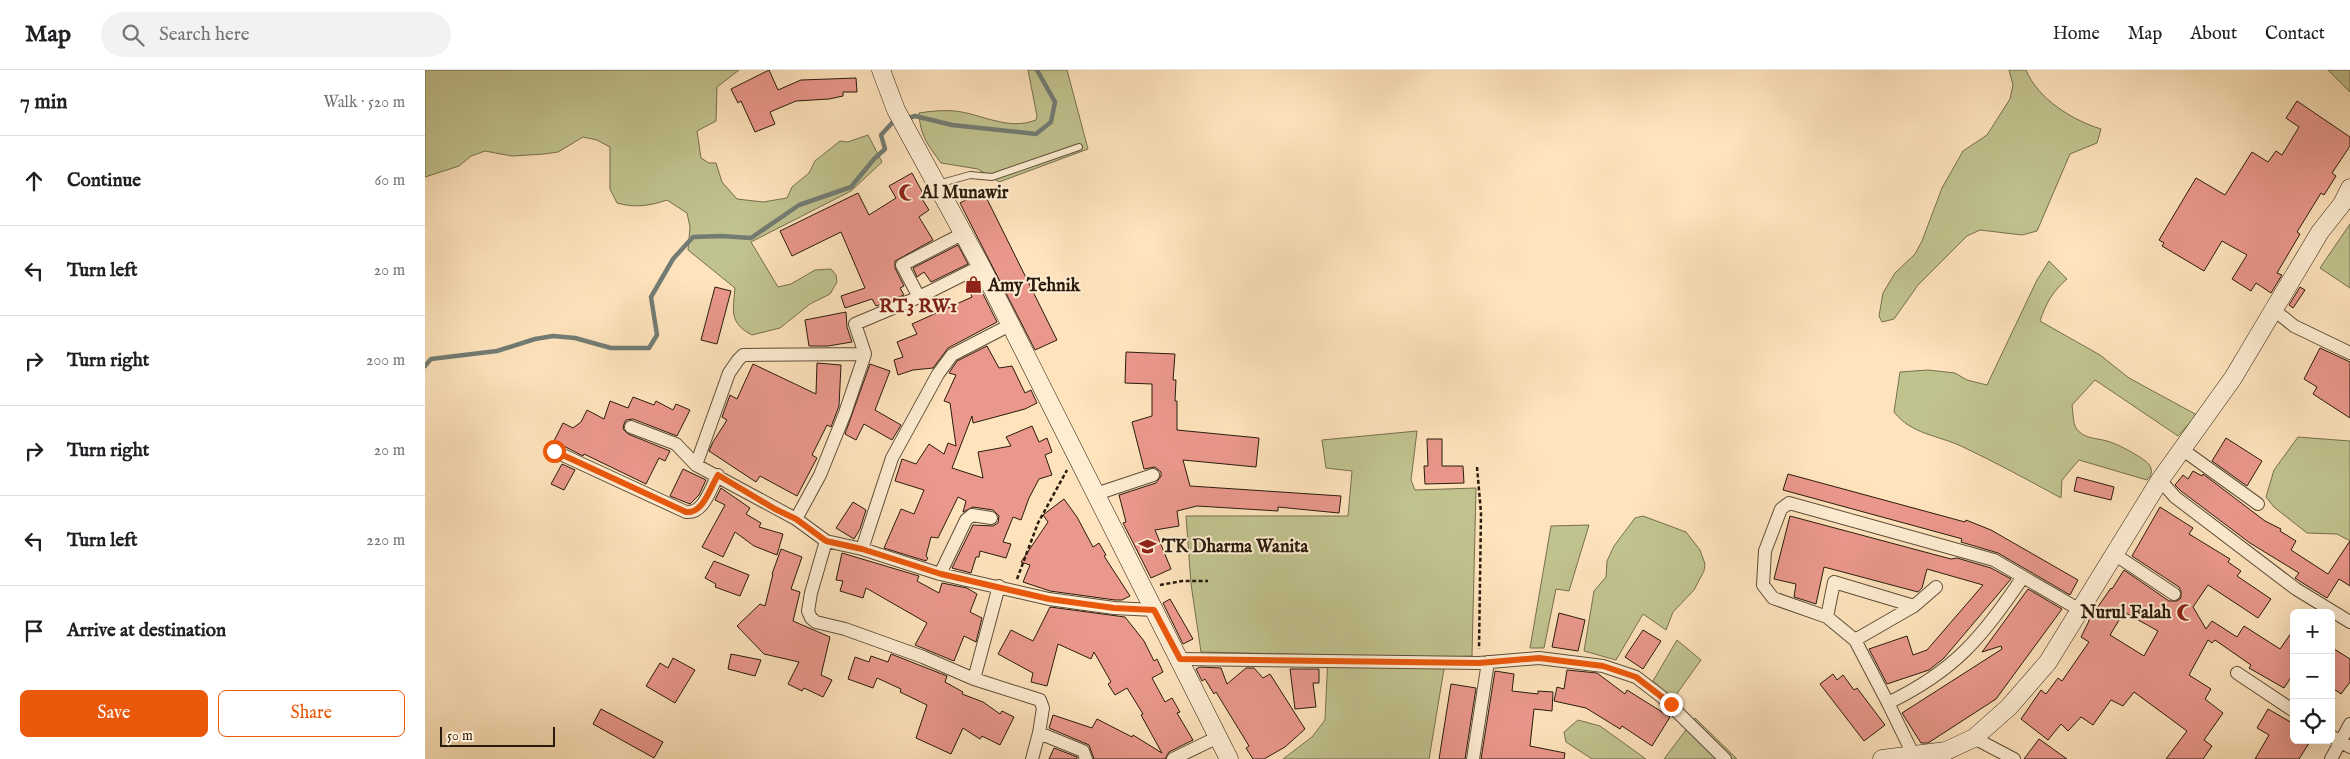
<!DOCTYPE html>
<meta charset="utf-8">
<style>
:root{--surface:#fff;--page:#f2f2f2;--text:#202124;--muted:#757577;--line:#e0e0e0;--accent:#ea580c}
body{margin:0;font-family:"IM FELL English",serif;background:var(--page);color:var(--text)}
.controls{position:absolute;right:15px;bottom:15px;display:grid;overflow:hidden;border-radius:8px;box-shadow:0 5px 20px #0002}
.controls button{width:45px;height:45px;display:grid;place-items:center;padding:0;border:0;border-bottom:1px solid var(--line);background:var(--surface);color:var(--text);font:25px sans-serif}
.scale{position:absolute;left:15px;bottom:12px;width:115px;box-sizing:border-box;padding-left:5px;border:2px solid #291b0c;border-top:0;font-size:14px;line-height:18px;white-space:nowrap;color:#291b0c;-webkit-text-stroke:4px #feedd3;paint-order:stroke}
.stop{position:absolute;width:15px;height:15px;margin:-11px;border:4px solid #ea580c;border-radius:50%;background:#fff}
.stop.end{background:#ea580c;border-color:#fff;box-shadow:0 1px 5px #0008}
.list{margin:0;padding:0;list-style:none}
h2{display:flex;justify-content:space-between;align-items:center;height:65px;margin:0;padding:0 20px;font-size:21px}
h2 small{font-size:16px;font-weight:400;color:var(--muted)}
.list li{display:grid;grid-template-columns:32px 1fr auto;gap:15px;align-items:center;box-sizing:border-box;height:90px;padding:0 20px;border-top:1px solid var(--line)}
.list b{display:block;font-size:19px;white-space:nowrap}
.list em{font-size:16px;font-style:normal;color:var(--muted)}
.actions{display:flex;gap:10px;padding:15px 20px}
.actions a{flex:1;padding:11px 0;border:1px solid var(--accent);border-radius:8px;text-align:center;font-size:18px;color:var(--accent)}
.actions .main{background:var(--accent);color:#fff}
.icon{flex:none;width:28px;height:28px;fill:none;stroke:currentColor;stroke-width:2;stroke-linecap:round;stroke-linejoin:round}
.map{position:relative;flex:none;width:1925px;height:689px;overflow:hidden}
header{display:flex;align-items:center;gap:30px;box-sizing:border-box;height:70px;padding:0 25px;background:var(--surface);border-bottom:1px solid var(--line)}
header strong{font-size:24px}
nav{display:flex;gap:28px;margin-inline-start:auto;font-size:18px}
.search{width:350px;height:45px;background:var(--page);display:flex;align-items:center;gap:12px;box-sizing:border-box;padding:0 18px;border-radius:28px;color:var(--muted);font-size:19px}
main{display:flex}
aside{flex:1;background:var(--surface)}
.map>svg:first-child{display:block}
.green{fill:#c1c38f;stroke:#756f4e}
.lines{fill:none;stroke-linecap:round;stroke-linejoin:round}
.stream{stroke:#727c74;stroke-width:4.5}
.building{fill:#eb988c;stroke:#291b0c;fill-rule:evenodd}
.lane-casing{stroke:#5e4d38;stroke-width:8}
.street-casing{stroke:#5e4d38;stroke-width:14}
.secondary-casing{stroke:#291b0c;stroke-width:19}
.path{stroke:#291b0c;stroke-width:2.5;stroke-dasharray:4 2.5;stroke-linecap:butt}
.lane{stroke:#feedd3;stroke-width:6}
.street{stroke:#feedd3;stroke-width:12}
.secondary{stroke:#feedd3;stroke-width:18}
.route{stroke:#ea580c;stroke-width:6}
.labels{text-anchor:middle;stroke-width:4;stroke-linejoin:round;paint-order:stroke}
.poi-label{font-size:18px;font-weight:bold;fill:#291b0c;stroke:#feedd3;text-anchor:start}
.neighbourhood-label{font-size:19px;font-weight:bold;fill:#7a1f14;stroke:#feedd3}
</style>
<header>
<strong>Map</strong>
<div class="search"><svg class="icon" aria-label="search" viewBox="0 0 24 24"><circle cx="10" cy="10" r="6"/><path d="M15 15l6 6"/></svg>Search here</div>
<nav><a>Home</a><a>Map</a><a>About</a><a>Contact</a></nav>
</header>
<main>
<aside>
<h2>7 min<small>Walk · 520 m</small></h2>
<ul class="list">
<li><svg class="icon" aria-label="ahead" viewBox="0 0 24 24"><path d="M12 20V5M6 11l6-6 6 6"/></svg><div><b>Continue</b></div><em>60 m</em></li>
<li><svg class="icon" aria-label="left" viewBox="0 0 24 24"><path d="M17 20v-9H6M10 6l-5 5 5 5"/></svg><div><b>Turn left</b></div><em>20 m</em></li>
<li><svg class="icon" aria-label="right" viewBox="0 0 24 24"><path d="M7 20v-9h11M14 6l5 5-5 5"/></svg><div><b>Turn right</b></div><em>200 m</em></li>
<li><svg class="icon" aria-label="right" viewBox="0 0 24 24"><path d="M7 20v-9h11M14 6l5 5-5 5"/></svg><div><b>Turn right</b></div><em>20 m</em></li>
<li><svg class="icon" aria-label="left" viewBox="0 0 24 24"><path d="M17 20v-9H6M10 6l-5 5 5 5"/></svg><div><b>Turn left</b></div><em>220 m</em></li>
<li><svg class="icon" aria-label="arrive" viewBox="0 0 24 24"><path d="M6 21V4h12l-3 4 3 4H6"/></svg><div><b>Arrive at destination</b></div></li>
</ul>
<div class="actions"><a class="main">Save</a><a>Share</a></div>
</aside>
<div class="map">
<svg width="1925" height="689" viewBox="0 0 1925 689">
<rect width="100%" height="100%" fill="#fee3bc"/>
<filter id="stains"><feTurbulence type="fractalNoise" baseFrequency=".004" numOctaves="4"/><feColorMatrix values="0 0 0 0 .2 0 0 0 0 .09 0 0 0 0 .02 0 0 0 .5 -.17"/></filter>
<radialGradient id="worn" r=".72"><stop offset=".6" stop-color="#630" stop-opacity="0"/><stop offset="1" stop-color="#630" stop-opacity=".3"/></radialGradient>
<path class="green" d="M0,0H314L292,17L291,51L272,61L276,88L284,93H291L297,112L312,129L338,132L362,128L367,117L384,103L390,91L415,71L423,72L443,65L457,92L426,121L326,172L353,217L366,214L390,200L406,199L411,205L412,212L405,224L385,234L355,258L327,265C304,253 308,241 310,218L263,180L265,157L262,143L242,130C224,136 210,138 192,133L185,119V77L172,70L158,67L133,82L119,84L87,86L60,81L46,86L34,96L0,107Z
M603,0H642L663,79L574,112L553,99L516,93C503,75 495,66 494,43C506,41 518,40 530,41C557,44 583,61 611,50L612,46Z
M1584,0H1601C1613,29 1647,50 1676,59L1672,73L1645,84L1612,161L1597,165L1555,160L1542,166L1493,215L1469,249L1457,252L1454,246L1458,223L1470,203L1490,184L1497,171L1517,118L1538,81L1562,65L1585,29L1588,15Z
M1903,0H1925V22Z
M1925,154V218L1895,198Z
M1624,191L1642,209C1628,221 1621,233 1615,251L1675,285L1704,308L1772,345L1753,366L1670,310L1647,335C1648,342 1648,353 1651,358C1658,369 1672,368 1682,371C1691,373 1722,389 1725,396C1728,402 1726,406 1722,410L1654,390L1637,410L1636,428C1603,410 1570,392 1536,376C1512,365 1486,364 1469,342L1475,302L1503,300L1530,303L1542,310L1562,315L1612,210Z
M992,361L986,410L990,420L1051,418L1047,586L1021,587L1004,689H858L887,667L900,650L903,585L776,582L766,514L761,446H923L927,401L901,398L897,370Z
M1873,367L1925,371V471L1912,464L1882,463L1849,437L1841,427L1849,400Z
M1218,446L1261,462L1275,480L1280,494L1279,501L1269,520L1248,542L1241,560L1218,544L1191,590L1159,581L1169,521L1181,507L1182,491L1189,476L1210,448Z
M1164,455L1144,521L1131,519L1119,578H1105L1126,456Z
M1252,570L1276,590L1248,629L1228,611Z
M1270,648L1312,689H1239Z
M1153,650L1175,656L1221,689H1167L1141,672L1139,662Z"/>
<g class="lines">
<path class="stream" d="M480,49L490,46L527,55L611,64L626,52L630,32L612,0
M0,296L6,289L72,281L110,269L128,266L150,268L186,278H224L232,265L226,227L248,189L268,167L296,166L326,168L374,135L426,117L449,89L460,79L456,65L467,53L472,51"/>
</g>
<path class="building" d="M344,0L353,20L376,10L431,8L432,22H418V26L404,29L371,31L345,42L350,54L330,62L316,31L313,33L306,19Z
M1872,31L1925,67V76L1907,103L1911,106L1899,125L1896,123L1872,162L1875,164L1852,203L1857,205L1846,223L1831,213L1826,221L1807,209L1822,185L1797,171L1779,201L1737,176L1739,173L1734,170L1771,108L1800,125L1827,82L1843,92L1851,81L1857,85L1874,57L1861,48Z
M487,103L500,127L497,129L504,140L494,147L508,170L470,191V198L479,216L475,218L479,225L451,236L447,229L420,238L416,226L440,218L416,162L367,186L355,161L433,123L444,145L471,128L464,116Z
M558,121L632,270L610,280L535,133Z
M533,175L543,194L506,212L499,202L492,207L488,198Z
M550,208L572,252L523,278L508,298L488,300L473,305L469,290L478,287L472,272L492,264L487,254L547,227L541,213Z
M290,217L306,221L292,274L276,270Z
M1875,217L1880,220L1868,238L1864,235Z
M421,242L422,257L427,272L403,276H384L380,250Z
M562,276L574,298L587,296L600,323L606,320L612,333L600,339L548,353L547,346L527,398L558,408L553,382L586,376L581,367L607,356L614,372L622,368L627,382L620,385L627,405L614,409L604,428L596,450L588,447L578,472L586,474L581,488L555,481L554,487H551L546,503L527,498L548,455L568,456L573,453L574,446L568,440L548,437L538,442L541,431L533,427L513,468L506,467L501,486L503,488L501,491L459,478L476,439L489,444L499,420L470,411L477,389L491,394L504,374L519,384L523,373L531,376L525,333L519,331L531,305L524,303L532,291Z
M1895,278L1925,292V348L1888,324L1892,317L1879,309Z
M701,282L750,284L748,310H751L750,331H752V360L834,368L831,397L758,390L765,416L916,426L914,443L853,437V441L772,436L752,441L754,456L730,460L746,499L726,508L698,453L701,452L694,425L731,413L736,406V402L730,397L719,399L707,352L727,346V314L700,313Z
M392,293L416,295L414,336L406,357L402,355L387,385L392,388L372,426L335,406L331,412L284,381L288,372L302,350L297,347L305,325L312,329L328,294L391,324Z
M445,294L465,301L450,340L476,355L467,370L439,354L431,370L420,364Z
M208,327L229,335L231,331L248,340L251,334L265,340L252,366L208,349L201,350L199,354L198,359L203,364L245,381L240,391L234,388L221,414L159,384L158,386L129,371L138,353L148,358L156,352L162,340L179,349L185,331L203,338Z
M1801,368L1837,391L1822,416L1787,391Z
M1002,369H1017V396H1038L1039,413L1000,414L999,396H1003Z
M137,394L150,400L139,420L126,414Z
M258,399L281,410L274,425L265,434L245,426Z
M1768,401L1777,406L1778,404L1840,451L1856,459L1855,461L1871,471L1866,480L1903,504L1925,471V516L1914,509L1902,528L1876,512L1870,508L1874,503L1825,473L1756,421L1750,415L1758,405L1763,409Z
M1363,404L1540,452L1541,450L1566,460L1653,510L1645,525L1573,483L1536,472L1537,469L1534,468L1358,420Z
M1652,407L1689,417L1686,430L1649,421Z
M296,418L325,438L321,444L336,453L334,457L358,464L352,485L329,476L310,462L298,487L277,477L300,435L290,430Z
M639,429L652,447L668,477L674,473L681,485L679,486L705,526L697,530H690L625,521L598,512L605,495L596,492L623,452L618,445Z
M428,432L441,440L435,459L429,469L411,458Z
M1735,437L1768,458L1764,464L1805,489L1803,492L1816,501L1812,506L1846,529L1833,548L1783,515L1768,537L1781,559L1787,551L1812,567L1819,556L1855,579L1869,559V603L1859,618L1824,598L1826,595L1790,570L1787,573L1783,570L1764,605L1786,619L1780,629L1798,643L1779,670L1787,676L1778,689H1741L1762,661L1709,622L1698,636L1686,630L1668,655L1656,647L1643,661L1636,654L1623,670L1596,649L1616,620L1621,624L1633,608L1637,611L1664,572L1656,567L1664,551L1662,549L1670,537L1672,538L1686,518L1687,519L1699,500L1744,531H1752L1756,528V521L1754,517L1707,486ZM1699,542L1733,561L1719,586L1685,565Z
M1365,446L1526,489L1532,488L1566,498L1586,509L1519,588L1504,600L1462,614L1444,579L1482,566L1488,585L1502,580L1558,515L1502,499L1497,518L1493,522L1399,497L1391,534L1369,527L1371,514L1349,509Z
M356,479L377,487L366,519L375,522L368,551L405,567L396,605L407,610L398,627L379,618L377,621L363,614L374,592L339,584L312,556L335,534L340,536L348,504H347Z
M417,483L494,506L492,511L514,523L517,513L542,518L552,524L545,542L557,548L551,572L539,566L529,591L490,575L502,553L441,518L438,528L415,521L418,511L411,510Z
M289,491L324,505L315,526L290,517L291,514L280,508Z
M1603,519L1637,539L1571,629L1503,673H1496L1477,643L1577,579L1576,576L1557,582Z
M745,529L768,569L758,574L738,533Z
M625,537L700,547L719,571L729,591L732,589L738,602L727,608L740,632L747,628L755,642L752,643L768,670L744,682L740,689H669L664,675L624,658L628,645L667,658L672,649L707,667L708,665L737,683L716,645L718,644L702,618L690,625L683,614L686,612L669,582L666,589L633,574L622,616L606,612L608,603L573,584L586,560L608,571Z
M1134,543L1160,550L1153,581L1127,577Z
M1218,560L1236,571L1218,599L1200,587Z
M1906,577L1925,589V612L1916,624L1906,617Z
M306,584L336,590L330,606L303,599Z
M466,584L522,606L520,612L538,622L537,624L558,632L575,644L577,641L589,647L575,675L557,666L555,669L538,658L526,684L491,668L502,635L475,622L476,619L452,608L448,618L423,609L430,587L444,592L446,586L463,592Z
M248,588L270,600L250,633L221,616L235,593L243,598Z
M775,597L796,598L802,614L821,598H829L838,608L845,604L880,659L860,677L839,689H828L821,678L824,676L791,622L789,624L780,609L777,611L771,599Z
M865,599H894V613H888L891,637L870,639Z
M1142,600L1172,603L1200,624L1202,620L1245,647L1227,676L1197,656L1195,659L1161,638L1129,631L1132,617L1139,619Z
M1070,601L1089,604L1087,621L1113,624V621L1128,622L1127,641L1109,639L1105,676L1140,683L1139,689H1056Z
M1408,604L1412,610L1418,605L1429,620L1432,618L1460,655L1439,671L1395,614Z
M1026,614L1051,618L1040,689H1014Z
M176,639L238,672L229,688L168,654Z
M1843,639L1869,654V670H1886L1874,689H1830L1844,665L1832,658Z
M1614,669L1642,689H1599Z
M629,678L652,687V689H624Z"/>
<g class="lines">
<defs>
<path id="lane" d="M513,114L545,105L567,107L654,77"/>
<path id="street" d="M494,227L477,195L539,163
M1848,239L1869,256L1925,283
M440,284L430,254L494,227L556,196
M206,357L251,374L271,395L371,449L401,471L437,479L515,504L624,529L689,538L729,540
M1758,380L1833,434
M129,381L261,442C279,444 285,419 293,405
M271,395L304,303L313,290L318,285L440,284L420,343L395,405L371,449
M1735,410L1750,427L1871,519L1925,552
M671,424L728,405
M401,471L386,523L383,541L386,548L391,552L420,559L498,587L549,609L615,630L618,638L614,663
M437,479L467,388L513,304L527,285L585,255
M1689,484L1749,524
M515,504L541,450L547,445L566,448
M1598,507C1556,568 1531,600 1463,633L1430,570L1402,547L1348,528L1338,515L1340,481L1356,439L1364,433L1569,490L1655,540
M1402,547L1409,512L1489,536
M1430,570L1489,536L1511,517
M755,589L1054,593L1114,588L1178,596L1211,607L1237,627L1300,689
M1812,603L1869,641
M549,609L574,516
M1463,633L1488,684
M1906,666L1925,677
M1549,668L1589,689
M607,689L614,663L658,681L661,689
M748,689L793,667
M1048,689L1063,592
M1906,689L1925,654"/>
<path id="secondary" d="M456,0L471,40L556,196L804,689
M1457,689L1521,681L1549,668L1584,637L1623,592L1735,410L1808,308L1895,162L1917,134L1925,118"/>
</defs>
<use href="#lane" class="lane-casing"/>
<use href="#street" class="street-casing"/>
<use href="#secondary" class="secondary-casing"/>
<path class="path" d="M1052,397L1056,443L1054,579
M592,509L613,453L642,400
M735,515L757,511H783"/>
<use href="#lane" class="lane"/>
<use href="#street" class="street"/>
<use href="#secondary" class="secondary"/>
</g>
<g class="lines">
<path class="route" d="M129,381L261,442C278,444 285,418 293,405L350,439L371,449L401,471L437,479L516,504L624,529L689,538L729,540L755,589L1054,593L1114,588L1178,596L1211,607L1246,634"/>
</g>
<defs>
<symbol id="mosque-bare" viewBox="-9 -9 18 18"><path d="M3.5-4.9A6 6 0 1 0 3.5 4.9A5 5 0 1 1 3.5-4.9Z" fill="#8f2418" stroke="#feedd3" stroke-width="2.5" paint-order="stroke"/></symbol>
<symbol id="shop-bare" viewBox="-9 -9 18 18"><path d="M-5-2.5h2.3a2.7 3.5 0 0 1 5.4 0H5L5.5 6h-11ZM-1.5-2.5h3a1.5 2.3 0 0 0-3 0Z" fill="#8f2418" stroke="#feedd3" stroke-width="2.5" paint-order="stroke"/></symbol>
<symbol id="school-bare" viewBox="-9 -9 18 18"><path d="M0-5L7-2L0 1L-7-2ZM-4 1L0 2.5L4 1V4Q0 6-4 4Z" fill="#8f2418" stroke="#feedd3" stroke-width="2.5" paint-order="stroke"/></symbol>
</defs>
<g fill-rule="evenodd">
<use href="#mosque-bare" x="470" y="110" width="25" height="25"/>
<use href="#shop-bare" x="536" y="202" width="25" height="25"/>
<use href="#school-bare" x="710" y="464" width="25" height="25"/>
<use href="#mosque-bare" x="1748" y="530" width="25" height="25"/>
</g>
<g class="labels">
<g class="poi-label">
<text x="496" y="128">Al Munawir</text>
<text x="563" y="221">Amy Tehnik</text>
<text x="737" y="482">TK Dharma Wanita</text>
<text x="1746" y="548" text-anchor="end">Nurul Falah</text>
</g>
<g class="neighbourhood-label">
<text x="493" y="242">RT3 RW1</text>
</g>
</g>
<rect width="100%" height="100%" filter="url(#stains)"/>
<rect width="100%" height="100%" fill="url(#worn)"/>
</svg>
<div class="controls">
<button>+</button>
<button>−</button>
<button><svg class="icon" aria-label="locate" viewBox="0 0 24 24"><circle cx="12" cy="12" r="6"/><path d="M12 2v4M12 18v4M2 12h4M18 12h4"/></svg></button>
</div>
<div class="scale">50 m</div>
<div class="stop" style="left:129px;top:381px"></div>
<div class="stop end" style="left:1246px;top:634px"></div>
</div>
</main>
